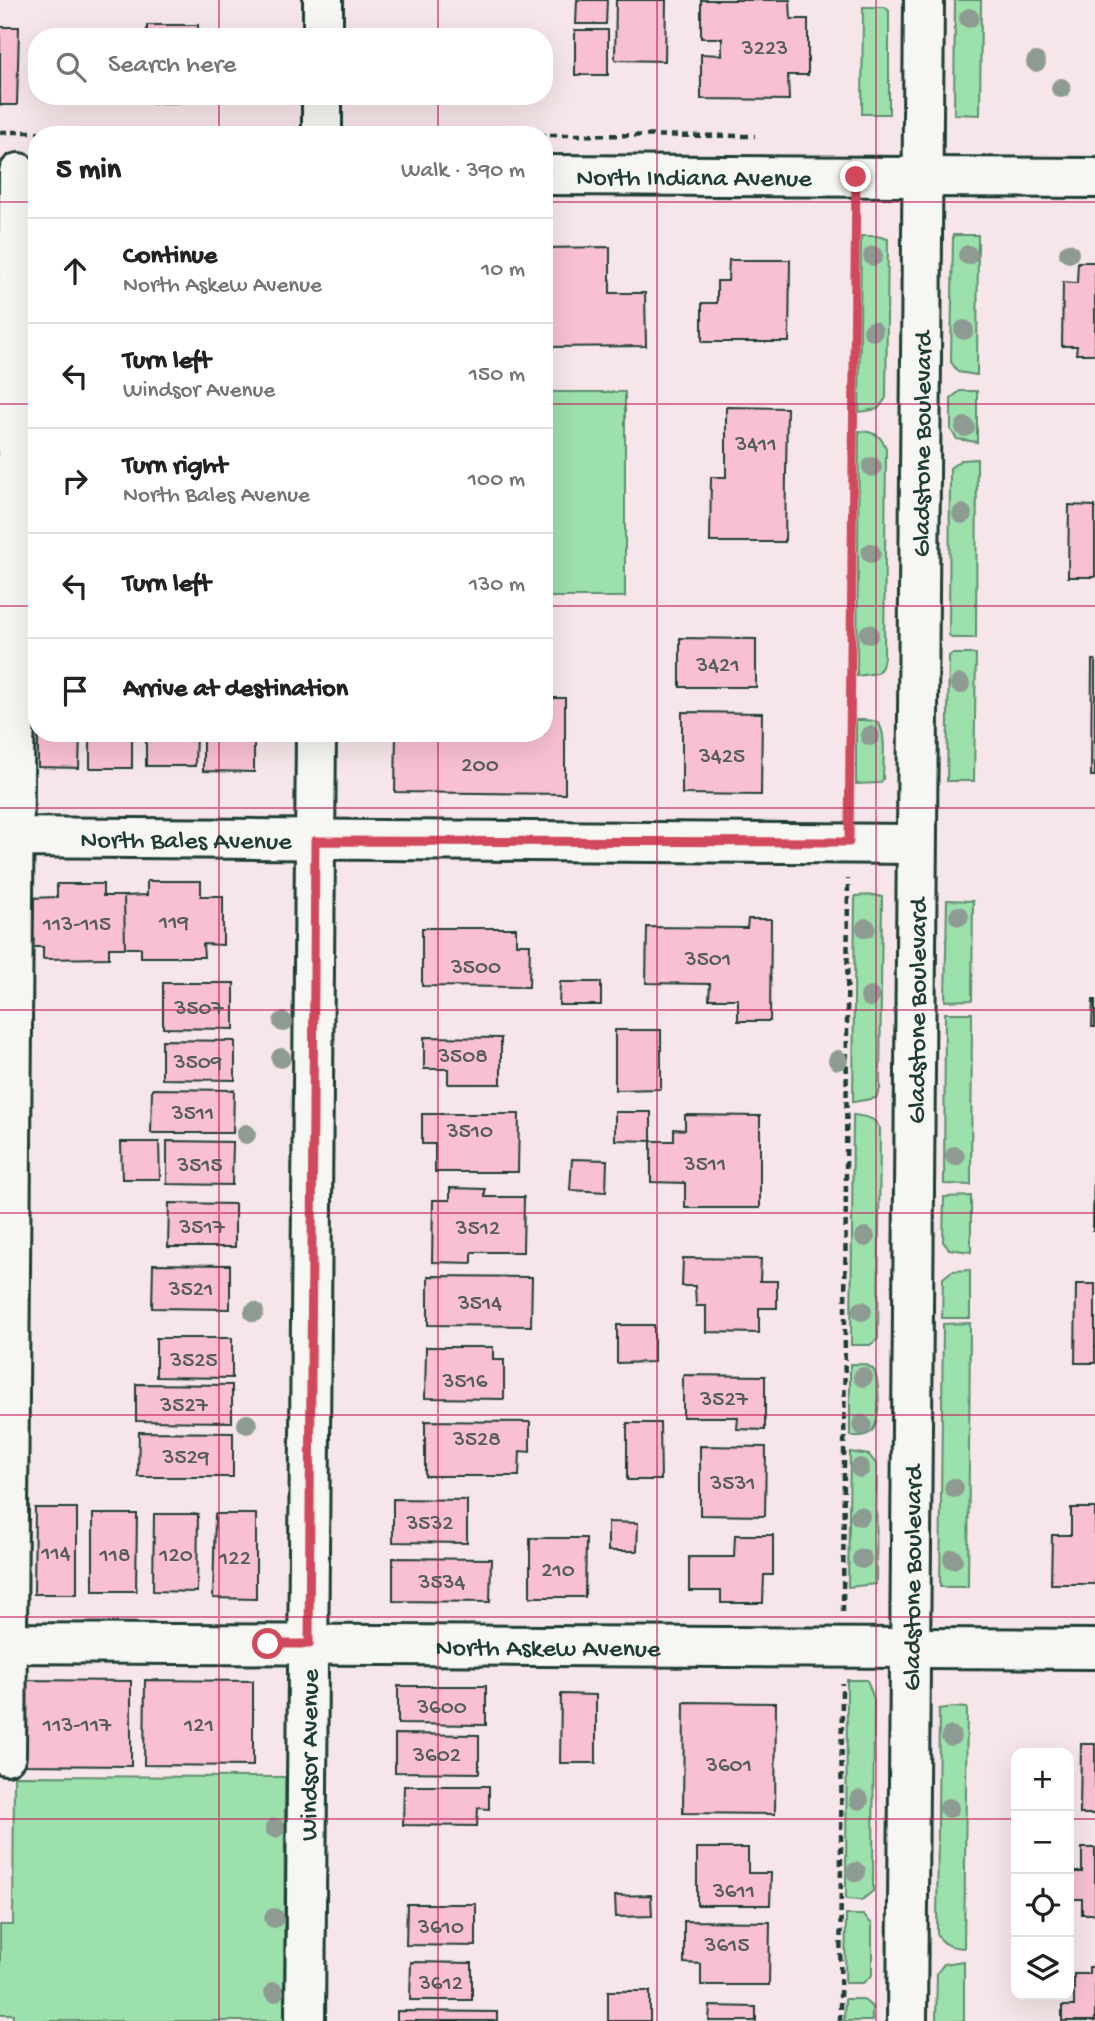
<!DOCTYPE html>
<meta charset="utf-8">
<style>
:root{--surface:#fff;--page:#f2f2f2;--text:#222;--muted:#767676;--line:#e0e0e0}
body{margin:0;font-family:"Gochi Hand",sans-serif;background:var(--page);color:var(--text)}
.controls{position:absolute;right:21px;bottom:21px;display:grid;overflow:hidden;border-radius:14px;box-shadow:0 7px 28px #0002}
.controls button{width:63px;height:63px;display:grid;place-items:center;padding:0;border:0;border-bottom:2px solid var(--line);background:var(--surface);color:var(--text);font:35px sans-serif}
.stop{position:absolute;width:21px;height:21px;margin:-16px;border:5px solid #d1495b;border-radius:50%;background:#fff}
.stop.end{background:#d1495b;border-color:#fff;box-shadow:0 2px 7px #0008}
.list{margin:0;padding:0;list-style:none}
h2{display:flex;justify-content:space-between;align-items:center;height:91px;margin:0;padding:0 28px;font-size:30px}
h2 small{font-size:23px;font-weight:400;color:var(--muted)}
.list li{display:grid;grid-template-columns:46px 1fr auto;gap:21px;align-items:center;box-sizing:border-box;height:105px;padding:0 28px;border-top:2px solid var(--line)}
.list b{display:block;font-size:26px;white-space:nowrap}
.list p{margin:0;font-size:23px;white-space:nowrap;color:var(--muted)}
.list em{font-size:23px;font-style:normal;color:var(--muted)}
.icon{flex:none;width:38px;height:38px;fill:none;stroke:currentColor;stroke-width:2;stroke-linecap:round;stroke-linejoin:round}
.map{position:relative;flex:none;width:1095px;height:2021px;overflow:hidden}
.search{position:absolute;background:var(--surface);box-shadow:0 7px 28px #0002;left:28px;top:28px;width:525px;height:77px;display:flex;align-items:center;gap:18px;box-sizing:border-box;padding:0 24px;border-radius:28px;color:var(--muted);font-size:26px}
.panel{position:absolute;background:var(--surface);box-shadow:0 7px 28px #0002;left:28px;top:126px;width:525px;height:616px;border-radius:28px}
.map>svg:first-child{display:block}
.green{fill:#9ce0ac;stroke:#5e8e70;stroke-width:2}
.building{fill:#f9c0d4;stroke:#1f3d34;stroke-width:2}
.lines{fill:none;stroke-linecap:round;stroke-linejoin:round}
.minor-casing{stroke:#1f3d34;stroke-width:44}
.path{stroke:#1f3d34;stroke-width:4.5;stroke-dasharray:7 5;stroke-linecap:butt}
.minor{stroke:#f6f6f2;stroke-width:38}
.tree{fill:#8e9b93}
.route{stroke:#d1495b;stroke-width:9}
.grid{fill:none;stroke:#c2185b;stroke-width:2;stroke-opacity:0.55}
.labels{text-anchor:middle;stroke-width:5;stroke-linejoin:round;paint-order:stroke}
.number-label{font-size:23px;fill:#565e5c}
.street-label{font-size:26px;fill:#1f3d34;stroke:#f6f6f2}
</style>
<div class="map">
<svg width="1095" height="2021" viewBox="0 0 1095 2021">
<rect width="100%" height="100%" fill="#f7e6e9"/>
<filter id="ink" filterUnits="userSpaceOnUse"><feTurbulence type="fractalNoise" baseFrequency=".0143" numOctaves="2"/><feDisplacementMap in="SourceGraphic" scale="14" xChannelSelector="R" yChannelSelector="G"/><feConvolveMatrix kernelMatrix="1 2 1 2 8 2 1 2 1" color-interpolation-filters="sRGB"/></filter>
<g filter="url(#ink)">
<path class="green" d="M955,0H981L980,115L954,114Z
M863,7H885L889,11V114H862Z
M953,235H978L977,375L958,372L951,362Z
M861,236H877L888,239L886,398L878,409L859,412Z
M960,391H977V442L957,439L951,430V398Z
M544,392H625V597H544Z
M859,431C874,432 880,434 886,448L884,657L882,667L877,673L857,676Z
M977,459L976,638H953L949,635L950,468L961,460Z
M952,654H976L974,781H947L949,656Z
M856,720C863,720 873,719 878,723C887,731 883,767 883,779L880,783L856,784Z
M874,895L882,897L880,1089L876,1098L853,1102L855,896Z
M947,900L973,901L972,1000L945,1001Z
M945,1013H972L971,1185L944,1184Z
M853,1115C865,1117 874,1116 880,1129L878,1339L870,1345H851Z
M971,1196V1252L949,1249L943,1242L944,1197Z
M970,1270V1318H942L943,1278L952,1271Z
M970,1323L968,1587H940L943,1324Z
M850,1364C858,1364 866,1363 872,1368C881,1376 881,1424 871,1432C866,1437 857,1436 850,1436Z
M850,1452L869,1455L877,1465L876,1584L848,1587Z
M847,1680H867L874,1699L873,1891L862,1900L846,1899Z
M953,1707L967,1708L964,1948C951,1947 944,1946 937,1934L939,1709Z
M14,1776L285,1777L284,2021H13V2014H0V1925H13Z
M846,1915H863L872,1924V1975L863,1983H845Z
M964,1961V2021H936L937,1973L944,1964Z
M845,1999H863L872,2007V2021H844Z"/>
<path class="building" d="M577,0H607L606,24H576Z
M616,0H666L665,61L615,60Z
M701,0H790L791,19H808V75H788L789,100L701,99V54L722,55V38H701Z
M147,25H198V37H147Z
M0,27H19L17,105H0Z
M575,30H608V75H575Z
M472,31H499V37H472Z
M146,96H176V103H146Z
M451,96H487V102H451Z
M610,247V293H645L646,346L544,347V248Z
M729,260H790L789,342H702V303H717V281H728Z
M1078,262H1095V354H1076L1077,346H1062L1063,282L1077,283Z
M726,407L787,408L785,542H710L711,477H726Z
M1069,505L1095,506V577H1068Z
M680,638L756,639V687H680Z
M1092,660H1095V776H1091Z
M544,698H565V794L395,792L396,733H544Z
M682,712L762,713L761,795L682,794Z
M38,733H80L79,768L38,767Z
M90,733H132V768H90Z
M146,733H196L195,766H146Z
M203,733H254V772L203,771Z
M147,881H201V896H223V945L203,944L204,957H141V948H125L124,896L147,895Z
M57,884H103V896H124L125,948H109V958L43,959V947H30L29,898L57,897Z
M748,919H771L770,1021H738V999H709L710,984L646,983L647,927L747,928Z
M422,928H516V944H530L529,987L422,986Z
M560,982H601V1005H559Z
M163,983H234V1029L163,1028Z
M1093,1000H1095V1027H1092Z
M615,1030H661V1089L615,1090Z
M424,1037L501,1038V1084H448V1069H424Z
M162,1040L235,1041V1080L162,1079Z
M152,1089L234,1090L233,1133H151Z
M615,1112H651V1141L615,1140Z
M422,1114H519L518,1172H435V1144H422Z
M685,1115L760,1116V1208H685V1183L651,1182V1141H674V1129L685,1130Z
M167,1141L233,1142L232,1185L167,1184Z
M121,1142H159L160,1179H122Z
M1094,1156H1095V1231H1093Z
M572,1159L607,1160L606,1192L570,1190Z
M450,1188L485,1189V1197H524L523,1252H472V1263L432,1262L433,1200H450Z
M169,1203L235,1204V1247H168Z
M683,1258L761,1259L760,1281H777V1308H759V1333L706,1332V1306H696L695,1286H682Z
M153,1264L230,1265V1309L152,1308Z
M428,1276L532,1277L531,1326L428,1325Z
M1076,1284H1095V1363H1075Z
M617,1325H654V1362L617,1363Z
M156,1338H232V1378L156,1377Z
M426,1347H493V1360H504V1399L425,1398Z
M683,1375L765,1376V1430L737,1429L738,1417H683Z
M136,1384L232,1385V1422L136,1421Z
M425,1421L530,1422V1452L520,1451L519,1476H425Z
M627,1423H660L661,1480H627Z
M139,1432L233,1433V1477H138Z
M700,1446L766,1447L765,1516L700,1515Z
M393,1499L467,1500V1543L393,1542Z
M35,1508H77V1594H34Z
M1071,1508H1095V1584H1051L1052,1535H1071Z
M93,1514H137L136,1591H93Z
M154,1514H198L197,1592L153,1591Z
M215,1514H256V1599L213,1598Z
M608,1522L638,1523L637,1551H608Z
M735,1535H773V1575H764L763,1603H721V1591H689V1557H734Z
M530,1538H586L585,1597H530Z
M393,1558L491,1559L490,1602L393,1601Z
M23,1680L131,1681V1766L22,1765Z
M145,1680L253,1681V1766L144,1765Z
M398,1686H486V1725L398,1724Z
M561,1694L596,1695V1763H560Z
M684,1702L776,1703L775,1814L683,1813Z
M395,1734L479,1735V1773L395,1772Z
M1081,1744H1095V1814H1080Z
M404,1786H489V1809L478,1808L477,1826L403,1825Z
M697,1848H748V1873H771L770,1905H697Z
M1082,1848H1095V1914H1082V1899H1069V1872H1082Z
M651,1895L652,1916L616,1917L615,1896Z
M407,1904H476V1946L406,1945Z
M684,1921L770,1922L769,1985H701V1964L684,1963Z
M411,1962L472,1963V2000H410Z
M1089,1967H1095V2021H1062V2006H1074V1974H1089Z
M608,1991H650V2021H608Z
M710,2006L756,2007V2021H709Z
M397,2011L497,2012V2021H397Z"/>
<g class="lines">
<defs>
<g id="minor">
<path d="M323,37V0"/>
<path d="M322,135V96"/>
<path id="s1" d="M544,175L1095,178"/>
<path id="s2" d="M0,837L916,844"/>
<path id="s3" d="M0,1643L1095,1649"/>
<path d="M6,1755L19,173"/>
<path id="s4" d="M305,2021L316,733"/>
<path id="s5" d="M907,2021L924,0"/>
</g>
</defs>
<use href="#minor" class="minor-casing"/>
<path class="path" d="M0,132L286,133
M358,134L755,136
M849,807L856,214
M843,1612L848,879
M840,2021L842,1683"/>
<use href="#minor" class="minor"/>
</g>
<g class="tree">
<circle cx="969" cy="18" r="10"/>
<circle cx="1036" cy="62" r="10"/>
<circle cx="1061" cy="88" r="10"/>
<circle cx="1069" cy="253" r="10"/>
<circle cx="968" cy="255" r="10"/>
<circle cx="873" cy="256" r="10"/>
<circle cx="964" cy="330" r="10"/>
<circle cx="873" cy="331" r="10"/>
<circle cx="965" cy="427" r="10"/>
<circle cx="872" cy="467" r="10"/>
<circle cx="962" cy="514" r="10"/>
<circle cx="871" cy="553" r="10"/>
<circle cx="869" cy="634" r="10"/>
<circle cx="960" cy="684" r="10"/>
<circle cx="870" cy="736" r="10"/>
<circle cx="959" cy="916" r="10"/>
<circle cx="866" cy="928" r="10"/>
<circle cx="870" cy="997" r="10"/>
<circle cx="283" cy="1022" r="10"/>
<circle cx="281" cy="1058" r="10"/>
<circle cx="838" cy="1060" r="10"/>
<circle cx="246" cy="1134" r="10"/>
<circle cx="955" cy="1156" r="10"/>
<circle cx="865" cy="1237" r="10"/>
<circle cx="862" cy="1311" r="10"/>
<circle cx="254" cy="1312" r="10"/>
<circle cx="863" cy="1377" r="10"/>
<circle cx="247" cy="1424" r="10"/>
<circle cx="862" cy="1425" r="10"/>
<circle cx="860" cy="1468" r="10"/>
<circle cx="954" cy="1488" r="10"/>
<circle cx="860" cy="1516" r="10"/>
<circle cx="862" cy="1559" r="10"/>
<circle cx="953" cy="1559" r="10"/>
<circle cx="951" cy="1736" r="10"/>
<circle cx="859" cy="1800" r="10"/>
<circle cx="949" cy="1808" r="10"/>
<circle cx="275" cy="1828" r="10"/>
<circle cx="856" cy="1872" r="10"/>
<circle cx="274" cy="1918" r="10"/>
<circle cx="274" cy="1992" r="10"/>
</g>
</g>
<g class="lines" filter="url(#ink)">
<path class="route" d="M268,1644H309L315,841L849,842L856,177"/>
</g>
<path class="grid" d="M219,0V37M438,0V37M657,0V2021M876,0V2021M219,96V135M438,96V135M0,202H37M544,202H1095M0,404H37M544,404H1095M0,606H37M544,606H1095M219,733V2021M438,733V2021M0,808H1095M0,1010H1095M0,1213H1095M0,1415H1095M0,1617H1095M0,1819H1016M1069,1819H1095"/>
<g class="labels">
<g class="number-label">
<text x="765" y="54">3223</text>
<text x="756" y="450">3411</text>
<text x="718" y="671">3421</text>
<text x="722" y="762">3425</text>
<text x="480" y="771">200</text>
<text x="174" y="928">119</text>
<text x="77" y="930">113-115</text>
<text x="708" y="965">3501</text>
<text x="476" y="973">3500</text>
<text x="199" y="1014">3507</text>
<text x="463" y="1062">3508</text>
<text x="198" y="1068">3509</text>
<text x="193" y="1119">3511</text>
<text x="470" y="1137">3510</text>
<text x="705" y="1170">3511</text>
<text x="200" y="1171">3515</text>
<text x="202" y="1233">3517</text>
<text x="478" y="1234">3512</text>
<text x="191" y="1295">3521</text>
<text x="480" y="1309">3514</text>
<text x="194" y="1366">3525</text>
<text x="465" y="1387">3516</text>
<text x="724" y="1405">3527</text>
<text x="184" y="1411">3527</text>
<text x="477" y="1445">3528</text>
<text x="186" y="1463">3529</text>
<text x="733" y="1489">3531</text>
<text x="430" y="1529">3532</text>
<text x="56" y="1559">114</text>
<text x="115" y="1561">118</text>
<text x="176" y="1561">120</text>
<text x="235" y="1564">122</text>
<text x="558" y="1576">210</text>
<text x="442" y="1588">3534</text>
<text x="442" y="1713">3600</text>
<text x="77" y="1731">113-117</text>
<text x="199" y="1731">121</text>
<text x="437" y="1761">3602</text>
<text x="729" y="1771">3601</text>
<text x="734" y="1897">3611</text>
<text x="441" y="1933">3610</text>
<text x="727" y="1951">3615</text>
<text x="441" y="1989">3612</text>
</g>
<g class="street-label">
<text dy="9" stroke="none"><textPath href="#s1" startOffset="150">North Indiana Avenue</textPath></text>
<text dy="9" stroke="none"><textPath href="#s5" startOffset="1577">Gladstone Boulevard</textPath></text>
<text dy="9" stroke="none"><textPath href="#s2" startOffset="186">North Bales Avenue</textPath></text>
<text dy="9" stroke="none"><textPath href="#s5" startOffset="1010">Gladstone Boulevard</textPath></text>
<text dy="9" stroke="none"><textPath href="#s5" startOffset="443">Gladstone Boulevard</textPath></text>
<text dy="9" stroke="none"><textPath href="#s3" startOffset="548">North Askew Avenue</textPath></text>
<text dy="9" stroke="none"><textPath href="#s4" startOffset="266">Windsor Avenue</textPath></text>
</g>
</g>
</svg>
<div class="controls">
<button>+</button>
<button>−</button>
<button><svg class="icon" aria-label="locate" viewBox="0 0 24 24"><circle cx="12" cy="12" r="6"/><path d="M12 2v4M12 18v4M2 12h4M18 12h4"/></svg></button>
<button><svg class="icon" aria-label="layers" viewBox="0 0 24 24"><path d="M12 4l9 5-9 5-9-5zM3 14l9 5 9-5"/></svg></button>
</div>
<div class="stop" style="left:268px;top:1644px"></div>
<div class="stop end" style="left:856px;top:177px"></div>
<div class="search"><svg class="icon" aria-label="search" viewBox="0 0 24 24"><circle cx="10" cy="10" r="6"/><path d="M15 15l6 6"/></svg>Search here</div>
<section class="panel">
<h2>5 min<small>Walk · 390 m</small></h2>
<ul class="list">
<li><svg class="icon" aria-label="ahead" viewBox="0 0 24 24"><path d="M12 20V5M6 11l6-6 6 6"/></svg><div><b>Continue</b><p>North Askew Avenue</p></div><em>10 m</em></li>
<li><svg class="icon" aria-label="left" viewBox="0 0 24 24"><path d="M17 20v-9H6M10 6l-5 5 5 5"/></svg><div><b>Turn left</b><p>Windsor Avenue</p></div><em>150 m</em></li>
<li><svg class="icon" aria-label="right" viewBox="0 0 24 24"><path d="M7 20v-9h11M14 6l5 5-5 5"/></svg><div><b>Turn right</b><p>North Bales Avenue</p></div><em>100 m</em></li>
<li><svg class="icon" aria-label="left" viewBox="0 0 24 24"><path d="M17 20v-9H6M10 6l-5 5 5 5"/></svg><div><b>Turn left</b></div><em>130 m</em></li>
<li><svg class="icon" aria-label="arrive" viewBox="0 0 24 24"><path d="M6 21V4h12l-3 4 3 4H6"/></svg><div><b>Arrive at destination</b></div></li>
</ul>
</section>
</div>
